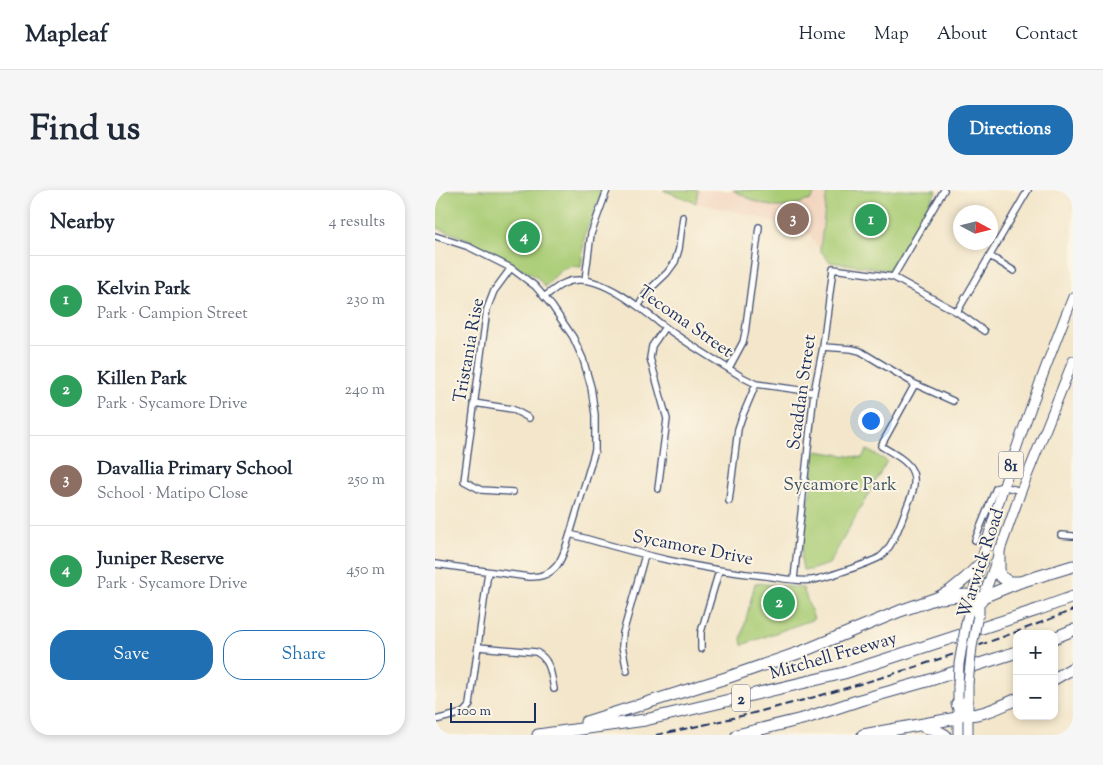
<!DOCTYPE html>
<meta charset="utf-8">
<style>
:root{--surface:#fff;--page:#f6f6f7;--text:#1f2937;--muted:#747a83;--line:#e0e1e3;--accent:#1f6fb2}
body{margin:0;font-family:"Sorts Mill Goudy",serif;background:var(--page);color:var(--text)}
.controls{position:absolute;right:15px;bottom:15px;display:grid;overflow:hidden;border-radius:10px;box-shadow:0 2px 8px #0003}
.controls button{width:45px;height:45px;display:grid;place-items:center;padding:0;border:0;border-bottom:1px solid var(--line);background:var(--surface);color:var(--text);font:25px sans-serif}
.compass{position:absolute;left:518px;top:15px;width:45px;height:45px;border-radius:50%;background:var(--surface);box-shadow:0 2px 8px #0003;rotate:97deg}
.scale{position:absolute;left:15px;bottom:12px;width:86px;box-sizing:border-box;padding-left:5px;border:2px solid #1b2f5e;border-top:0;font-size:14px;line-height:18px;white-space:nowrap;color:#1b2f5e;-webkit-text-stroke:4px #fcf5e5;paint-order:stroke}
.you{position:absolute;left:435px;top:230px;width:18px;height:18px;margin:-12px;border:4px solid #fff;border-radius:50%;background:#1a73e8;box-shadow:0 0 0 8px #1a73e833}
.badge{display:grid;place-items:center;width:32px;height:32px;border-radius:50%;background:var(--accent);color:#fff;font-size:16px;font-weight:700}
.pin{position:absolute;translate:-50% -50%;border:2px solid #fff;box-shadow:0 1px 5px #0006}
.list{margin:0;padding:0;list-style:none}
h2{display:flex;justify-content:space-between;align-items:center;height:65px;margin:0;padding:0 20px;font-size:21px}
h2 small{font-size:16px;font-weight:400;color:var(--muted)}
.list li{display:grid;grid-template-columns:32px 1fr auto;gap:15px;align-items:center;box-sizing:border-box;height:90px;padding:0 20px;border-top:1px solid var(--line)}
.list b{display:block;font-size:19px;white-space:nowrap}
.list p{margin:0;font-size:16px;white-space:nowrap;color:var(--muted)}
.list em{font-size:16px;font-style:normal;color:var(--muted)}
.actions{display:flex;gap:10px;padding:15px 20px}
.actions a{flex:1;padding:11px 0;border:1px solid var(--accent);border-radius:20px;text-align:center;font-size:18px;color:var(--accent)}
.actions .main{background:var(--accent);color:#fff}
.map{position:relative;flex:none;width:638px;height:545px;overflow:hidden;border-radius:20px}
header{display:flex;align-items:center;gap:30px;box-sizing:border-box;height:70px;padding:0 25px;background:var(--surface);border-bottom:1px solid var(--line)}
header strong{font-size:24px}
nav{display:flex;gap:28px;margin-inline-start:auto;font-size:18px}
.intro{display:flex;align-items:center;justify-content:space-between;box-sizing:border-box;height:120px;padding:0 30px}
h1{margin:0;font-size:35px}
.button{padding:12px 22px;border-radius:20px;background:var(--accent);color:#fff;font-size:18px;font-weight:700}
main{display:flex;gap:30px;padding:0 30px}
aside{flex:1;background:var(--surface);border-radius:20px;box-shadow:0 2px 8px #0003}
.map>svg:first-child{display:block}
.built{fill:#f2d4be}
.park{fill:#a9cc75;stroke:#627e6a}
.lines{fill:none;stroke-linecap:round;stroke-linejoin:round}
.minor-casing{stroke:#3b4a6e;stroke-width:8}
.primary-casing{stroke:#3b4a6e;stroke-width:11}
.motorway-casing{stroke:#3b4a6e;stroke-width:13}
.minor{stroke:#fff;stroke-width:5.5}
.primary{stroke:#fff;stroke-width:9}
.motorway{stroke:#fff;stroke-width:11}
.rail{stroke:#1b2f5e;stroke-width:2;stroke-dasharray:8 4;stroke-linecap:butt}
.primary-bridge-casing{stroke:#3b4a6e;stroke-width:11;stroke-linecap:butt}
.primary-bridge{stroke:#fff;stroke-width:9}
.labels{text-anchor:middle;stroke-width:4;stroke-linejoin:round;paint-order:stroke}
.shield{fill:#fcf5e5;stroke:#5e6a86;stroke-width:1}
.shield-label{font-size:16px;font-weight:bold;fill:#1b2f5e}
.street-label{font-size:18px;fill:#1b2f5e;stroke:#fcf5e5}
.park-label{font-size:18px;fill:#3e5664;stroke:#fcf5e5}
</style>
<header>
<strong>Mapleaf</strong>
<nav><a>Home</a><a>Map</a><a>About</a><a>Contact</a></nav>
</header>
<div class="intro"><h1>Find us</h1><a class="button">Directions</a></div>
<main>
<aside>
<h2>Nearby<small>4 results</small></h2>
<ul class="list">
<li><span class="badge" style="background:#2e9e5b">1</span><div><b>Kelvin Park</b><p>Park · Campion Street</p></div><em>230 m</em></li>
<li><span class="badge" style="background:#2e9e5b">2</span><div><b>Killen Park</b><p>Park · Sycamore Drive</p></div><em>240 m</em></li>
<li><span class="badge" style="background:#8d6e63">3</span><div><b>Davallia Primary School</b><p>School · Matipo Close</p></div><em>250 m</em></li>
<li><span class="badge" style="background:#2e9e5b">4</span><div><b>Juniper Reserve</b><p>Park · Sycamore Drive</p></div><em>450 m</em></li>
</ul>
<div class="actions"><a class="main">Save</a><a>Share</a></div>
</aside>
<div class="map">
<svg width="638" height="545" viewBox="0 0 638 545">
<rect width="100%" height="100%" fill="#fcf5e5"/>
<filter id="ink" filterUnits="userSpaceOnUse"><feTurbulence type="fractalNoise" baseFrequency=".02" numOctaves="2"/><feDisplacementMap in="SourceGraphic" scale="10" xChannelSelector="R" yChannelSelector="G"/><feConvolveMatrix kernelMatrix="1 2 1 2 8 2 1 2 1" color-interpolation-filters="sRGB"/></filter>
<filter id="wash" filterUnits="userSpaceOnUse"><feTurbulence type="fractalNoise" baseFrequency=".0096" numOctaves="4" result="noise"/><feDisplacementMap in="SourceGraphic" scale="20" xChannelSelector="R" yChannelSelector="G"/><feGaussianBlur stdDeviation="1.12" result="paint"/><feColorMatrix in="noise" values="0 0 0 0 0 0 0 0 0 0 0 0 0 0 0 0 0 1.4 0 .05"/><feComposite in="paint" operator="in"/></filter>
<g filter="url(#wash)">
<rect width="100%" height="100%" fill="#f3e6ca"/>
<path class="built" d="M263,0H392L385,60L375,45L319,26L261,13Z"/>
<path class="park" d="M3,0H168L150,44L146,77C127,74 123,84 110,97L103,88L35,50L0,37V20Z
M228,0H263L261,13Z
M298,0H383L375,10L354,17H340L319,11Z
M392,0H502L454,80L395,72L385,60Z
M432,260L452,271L394,374L375,380H368L366,368L381,261L427,268Z
M320,393L368,398L379,429L307,455L306,449Z"/>
</g>
<g filter="url(#ink)">
<g class="lines">
<defs>
<path id="minor" d="M0,1V2
M0,46L34,57L76,78L100,96L117,116L138,147L148,169L156,197L160,225V260L135,344C200,363 264,380 331,386C346,388 362,392 377,390C387,389 435,373 445,367C458,358 467,329 473,314C489,280 473,272 446,256L480,194L425,161L417,159L388,157
M555,66L579,81
M76,78L59,101L52,119L29,291L46,300L78,302
M458,87L509,0
M150,90L156,44L172,0
M109,107C120,99 129,90 143,90C171,88 209,121 230,137C254,155 282,171 307,187L321,194L379,202
M204,115L213,101L232,83L240,72L244,59L248,27
M522,122L593,0
M294,178L308,152L310,143L324,37
M480,194L518,211
M39,213L77,219L94,228
M223,299L232,229L215,168L217,156L230,137
M294,311L303,239L307,227L321,194
M626,345L638,346
M540,350L561,298L568,296L586,301
M0,374L94,387C123,388 128,367 135,344
M359,389L379,202L388,157L398,79L458,87L522,122L549,141
M43,457L101,462C116,470 116,484 119,499
M266,459V442L284,381
M192,481L187,456L188,443L210,365
M0,530L28,523L35,515L53,382"/>
<path id="primary" d="M547,411L586,301L638,171
M531,433C556,321 596,213 638,107
M533,493V545
M523,496V545"/>
<path id="motorway" d="M564,360V379L565,386L574,392H585
M506,408L531,405L540,407L543,414V424
M534,419L542,409L548,407L585,392L638,376
M619,448L638,440
M619,489L638,478
M522,514L527,523C539,530 569,515 582,509
M151,532L291,488L366,462L465,421L502,408L515,401L531,388L547,372
M489,537L499,539L510,545
M103,545L210,530L409,483L602,420L638,407
M302,545L371,528L425,510L492,491L582,462
M428,545L522,528L527,523L532,511"/>
</defs>
<use href="#minor" class="minor-casing"/>
<use href="#primary" class="primary-casing"/>
<use href="#motorway" class="motorway-casing"/>
<use href="#minor" class="minor"/>
<use href="#primary" class="primary"/>
<use href="#motorway" class="motorway"/>
<path class="rail" d="M221,545C363,516 503,474 638,420"/>
<defs>
<path id="primary-bridge" d="M533,493L537,457L542,430
M523,496L524,474L531,433"/>
</defs>
<use href="#primary-bridge" class="primary-bridge-casing"/>
<use href="#primary-bridge" class="primary-bridge"/>
</g>
</g>
<g class="labels">
<g class="shield">
<rect x="563.5" y="261.5" width="25" height="27" rx="4"/>
<rect x="297" y="494.5" width="18" height="27" rx="4"/>
</g>
<g class="shield-label">
<text x="576" y="281">81</text>
<text x="306" y="514">2</text>
</g>
<g class="street-label">
<text transform="translate(251 131) rotate(35)" y="6">Tecoma Street</text>
<text transform="translate(33 160) rotate(-80)" y="6">Tristania Rise</text>
<text transform="translate(366 202) rotate(-82)" y="6">Scaddan Street</text>
<text transform="translate(258 357) rotate(11)" y="6">Sycamore Drive</text>
<text transform="translate(545 373) rotate(-72)" y="6">Warwick Road</text>
<text transform="translate(398 465) rotate(-16)" y="6">Mitchell Freeway</text>
</g>
<g class="park-label">
<text x="405" y="300">Sycamore Park</text>
</g>
</g>
</svg>
<div class="controls">
<button>+</button>
<button>−</button>
</div>
<svg class="compass" viewBox="-18 -18 36 36"><path d="M0-13l5 13h-10z" fill="#e53935"/><path d="M0 13l5-13h-10z" fill="#747a83"/></svg>
<div class="scale">100 m</div>
<div class="you"></div>
<div class="pin badge" style="left:436px;top:30px;background:#2e9e5b">1</div>
<div class="pin badge" style="left:344px;top:413px;background:#2e9e5b">2</div>
<div class="pin badge" style="left:358px;top:29px;background:#8d6e63">3</div>
<div class="pin badge" style="left:89px;top:47px;background:#2e9e5b">4</div>
</div>
</main>
